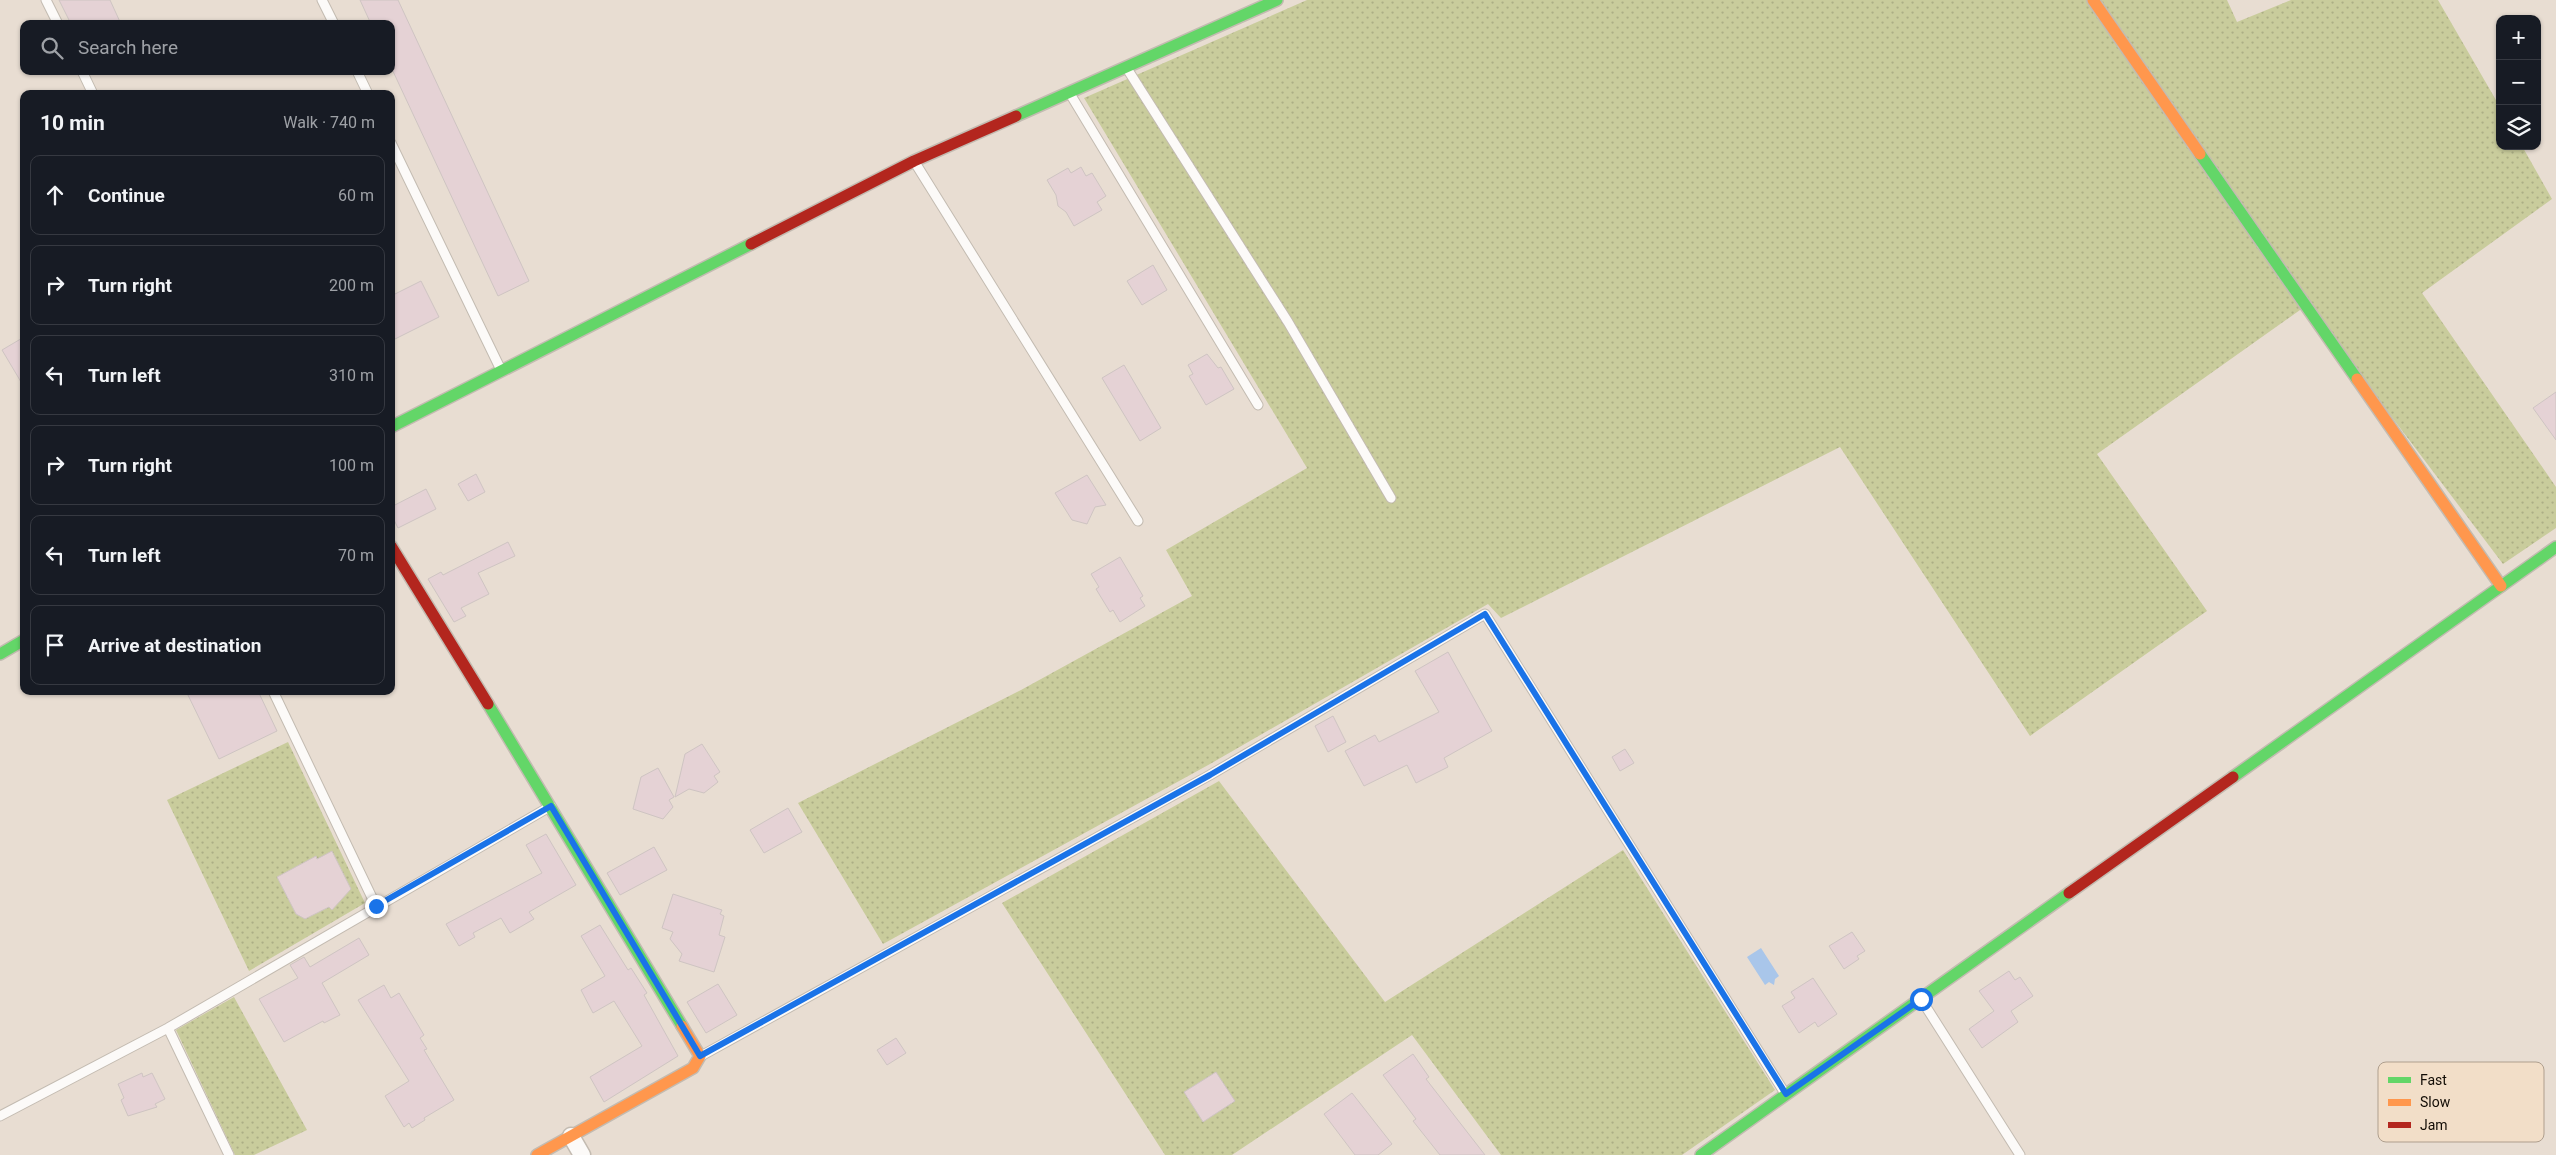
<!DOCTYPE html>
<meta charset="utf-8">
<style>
:root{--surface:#171b24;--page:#242831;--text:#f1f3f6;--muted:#9ea1a6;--line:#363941}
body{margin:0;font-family:Roboto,sans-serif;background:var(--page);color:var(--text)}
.controls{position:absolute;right:15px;top:15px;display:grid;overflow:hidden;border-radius:10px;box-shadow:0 1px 4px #0004}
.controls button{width:45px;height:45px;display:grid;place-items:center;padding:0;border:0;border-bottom:1px solid var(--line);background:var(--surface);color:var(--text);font:25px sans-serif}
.stop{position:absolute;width:15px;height:15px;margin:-11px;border:4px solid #1a73e8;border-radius:50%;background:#fff}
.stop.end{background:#1a73e8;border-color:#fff;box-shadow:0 1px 5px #0008}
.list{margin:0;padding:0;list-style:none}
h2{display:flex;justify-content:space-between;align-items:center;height:65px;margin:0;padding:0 20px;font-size:21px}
h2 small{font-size:16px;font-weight:400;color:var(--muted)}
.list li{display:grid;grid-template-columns:32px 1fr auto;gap:15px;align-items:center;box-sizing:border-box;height:80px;margin:0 10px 10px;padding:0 10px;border:1px solid var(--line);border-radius:10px}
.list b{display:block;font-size:19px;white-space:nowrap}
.list em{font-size:16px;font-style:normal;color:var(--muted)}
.icon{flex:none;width:28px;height:28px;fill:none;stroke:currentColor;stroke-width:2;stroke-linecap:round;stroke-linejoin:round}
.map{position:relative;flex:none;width:2556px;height:1155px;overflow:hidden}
.search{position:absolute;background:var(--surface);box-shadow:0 1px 4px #0004;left:20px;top:20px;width:375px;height:55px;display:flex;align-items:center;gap:12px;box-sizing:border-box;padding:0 18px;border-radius:10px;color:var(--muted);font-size:19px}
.panel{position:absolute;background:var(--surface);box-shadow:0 1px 4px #0004;left:20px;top:90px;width:375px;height:605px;border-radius:10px}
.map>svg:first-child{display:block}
.green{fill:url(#green-dots)}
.water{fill:#a9c6ea}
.building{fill:#e5d2d5;stroke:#cec4c2}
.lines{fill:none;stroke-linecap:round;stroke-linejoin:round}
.lane-casing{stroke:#c3bbb1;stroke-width:11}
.street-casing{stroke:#c3bbb1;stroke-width:19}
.fast-casing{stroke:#c3bbb1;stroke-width:14}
.slow-casing{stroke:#c3bbb1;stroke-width:14}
.jam-casing{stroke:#c3bbb1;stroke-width:14}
.lane{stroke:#fcfaf8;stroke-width:9}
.street{stroke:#fcfaf8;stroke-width:16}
.fast{stroke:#63d668;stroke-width:11}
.slow{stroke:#ff974d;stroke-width:11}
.jam{stroke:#b3261e;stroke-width:11}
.route{stroke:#1a73e8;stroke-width:6}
.key{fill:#f2dec8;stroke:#af9f8e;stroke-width:1}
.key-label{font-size:14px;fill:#120c05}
</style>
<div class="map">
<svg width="2556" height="1155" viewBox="0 0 2556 1155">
<defs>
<pattern id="green-dots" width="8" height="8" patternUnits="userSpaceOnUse" patternTransform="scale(1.25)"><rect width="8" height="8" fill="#c9cc9c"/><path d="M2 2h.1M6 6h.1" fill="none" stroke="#acae85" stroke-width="1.8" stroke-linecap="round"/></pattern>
</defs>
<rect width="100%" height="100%" fill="#e8ddd2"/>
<path class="green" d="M1307,0H2227L2237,22L2291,0H2438L2500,107V146H2522L2552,199L2422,293L2556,487V528L2503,564L2307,305L2097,454L2207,611L2030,736L1840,447L1501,618L1488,604L1210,764L883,944L798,803L1021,690L1192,596L1166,550L1307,468L1084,98Z
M288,742L365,903L249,971L167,800Z
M1219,781L1385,1002L1623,850L1775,1090L1682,1155H1501L1412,1035L1232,1155H1165L1002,903Z
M234,997L307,1130L254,1155H235L176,1030Z"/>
<path class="water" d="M1761,948L1779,976L1775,979L1774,985L1769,982L1765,985L1747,957Z"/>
<path class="building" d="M59,0H110L121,24H71Z
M360,0H398L529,281L498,296L391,67V24H371Z
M1081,167L1086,176L1092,173L1106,196L1097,202L1102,210L1074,226L1066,212L1058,206L1056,195L1047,180L1068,168L1071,173Z
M1153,265L1167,290L1142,305L1127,281Z
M421,281L439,317L391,341V296Z
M24,337V387L2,350Z
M1207,354L1218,368L1221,367L1234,389L1206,405L1189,376L1193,374L1188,365Z
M1124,365L1161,428L1140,441L1102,378Z
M2556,392V440L2533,408Z
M476,474L485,492L468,501L458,484Z
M1087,475L1106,505L1095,507L1087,524L1072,520L1055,493Z
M426,489L436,509L398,528L391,514V507Z
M508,542L515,556L478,573L489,594L461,608L466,616L454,622L428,579L441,572L443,575Z
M1120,557L1143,596L1140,598L1145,606L1120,622L1113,610L1110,612L1096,589L1099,587L1091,574Z
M1448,652L1492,731L1444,758L1448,767L1416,783L1407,765L1364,786L1345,751L1375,735L1379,742L1439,712L1415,671Z
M186,691H258L277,731L219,759Z
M1333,716L1346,742L1328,752L1315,726Z
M702,744L720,772L714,776L718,782L704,793L689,789L675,797L685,754Z
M1625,749L1634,763L1620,771L1612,757Z
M658,768L674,797L669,800L673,807L663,819L633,809L641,777Z
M788,808L802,832L764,853L750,830Z
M546,834L576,885L529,912L534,919L510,933L501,918L473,933L475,937L459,946L446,924L542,873L526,845Z
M654,847L667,870L620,895L607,873Z
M332,851L351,889L332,910L329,907L305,919L296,914L277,877L316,856L317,859Z
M673,894L722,910L720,914L724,916L719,935L725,937L714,972L679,961L682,954L670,939L673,932L662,928Z
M600,925L628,970L631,968L647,993L644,995L678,1056L604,1102L590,1077L642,1046L614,1001L593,1013L581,990L605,976L581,936Z
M1852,932L1865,951L1857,956L1859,959L1844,969L1829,946Z
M359,938L369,955L322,983L340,1015L324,1023L323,1021L284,1042L259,999L298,978L290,965L304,957L310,967Z
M2009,971L2015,980L2020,977L2033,996L2011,1011L2018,1022L1982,1048L1969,1029L1994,1011L1979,991Z
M1813,978L1837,1014L1818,1027L1815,1022L1799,1033L1782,1006L1795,998L1791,992Z
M718,984L737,1015L706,1033L687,1002Z
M384,985L391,998L399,993L424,1035L420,1038L427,1049L424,1050L454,1100L424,1118L425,1120L412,1128L409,1123L404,1127L385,1096L409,1081L358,1000Z
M896,1038L906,1053L887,1065L877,1050Z
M1413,1054L1429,1077L1426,1079L1485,1155H1440L1413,1121L1416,1119L1383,1075Z
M1216,1072L1235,1101L1203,1122L1184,1092Z
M142,1073L143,1077L152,1073L165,1099L155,1104L157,1107L128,1116L121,1100L124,1098L118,1084Z
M1352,1093L1392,1144L1378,1155H1355L1324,1114Z"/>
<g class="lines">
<defs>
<path id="lane" d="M46,0L58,24
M322,0L334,24
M1126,67L1288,322L1391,498
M82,71L93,94
M357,71L368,94
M1069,92L1258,405
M391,143L501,370
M914,161L1138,521
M273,691L376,906
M1921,999L2020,1155
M168,1028L229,1155
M701,1056L1210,775L1485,614L1786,1095
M0,1116L168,1028L551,806"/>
<path id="street" d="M571,1136L582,1155"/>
<path id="fast" d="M1016,116L1277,0
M2200,154L2357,379
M391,427L751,244
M0,654L24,640
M488,704L682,1026
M2233,777L2556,547
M1701,1155L2069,893"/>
<path id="slow" d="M2093,0L2200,154
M2357,379L2501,586
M537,1155L693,1068L700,1056L682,1026"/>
<path id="jam" d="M751,244L914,161L1016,116
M391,546L488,704
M2069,893L2233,777"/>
</defs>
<use href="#lane" class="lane-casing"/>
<use href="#street" class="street-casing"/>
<use href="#fast" class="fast-casing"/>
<use href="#slow" class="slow-casing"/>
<use href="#jam" class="jam-casing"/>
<use href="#lane" class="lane"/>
<use href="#street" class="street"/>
<use href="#fast" class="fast"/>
<use href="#slow" class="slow"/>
<use href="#jam" class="jam"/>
</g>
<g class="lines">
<path class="route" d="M376,906L551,806L700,1056L1210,775L1485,614L1786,1094L1921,999"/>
</g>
<rect x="2378" y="1062" width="166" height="80" rx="8" class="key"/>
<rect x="2388" y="1077" width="23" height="6" fill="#63d668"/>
<rect x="2388" y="1099" width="23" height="7" fill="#ff974d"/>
<rect x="2388" y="1122" width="23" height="6" fill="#b3261e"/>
<g class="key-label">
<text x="2420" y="1085">Fast</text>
<text x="2420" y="1107">Slow</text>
<text x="2420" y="1130">Jam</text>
</g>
</svg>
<div class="controls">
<button>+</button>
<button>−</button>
<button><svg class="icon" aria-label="layers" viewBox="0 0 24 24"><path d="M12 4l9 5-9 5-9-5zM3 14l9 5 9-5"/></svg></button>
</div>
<div class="stop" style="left:1921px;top:999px"></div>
<div class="stop end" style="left:376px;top:906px"></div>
<div class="search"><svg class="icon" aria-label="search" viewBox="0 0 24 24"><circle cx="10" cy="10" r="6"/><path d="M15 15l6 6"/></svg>Search here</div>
<section class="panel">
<h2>10 min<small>Walk · 740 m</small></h2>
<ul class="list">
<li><svg class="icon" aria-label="ahead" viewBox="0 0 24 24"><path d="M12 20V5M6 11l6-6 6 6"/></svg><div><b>Continue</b></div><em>60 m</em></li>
<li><svg class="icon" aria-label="right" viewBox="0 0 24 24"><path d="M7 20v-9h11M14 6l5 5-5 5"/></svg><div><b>Turn right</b></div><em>200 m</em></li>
<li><svg class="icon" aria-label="left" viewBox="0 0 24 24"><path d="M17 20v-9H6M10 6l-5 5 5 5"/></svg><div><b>Turn left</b></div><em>310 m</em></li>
<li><svg class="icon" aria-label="right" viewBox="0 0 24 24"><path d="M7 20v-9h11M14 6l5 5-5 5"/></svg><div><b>Turn right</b></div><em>100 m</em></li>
<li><svg class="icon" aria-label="left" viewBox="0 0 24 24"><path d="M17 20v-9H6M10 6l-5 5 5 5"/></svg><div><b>Turn left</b></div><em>70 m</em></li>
<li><svg class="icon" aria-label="arrive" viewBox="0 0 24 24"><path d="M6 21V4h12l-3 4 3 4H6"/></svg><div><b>Arrive at destination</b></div></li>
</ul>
</section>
</div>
